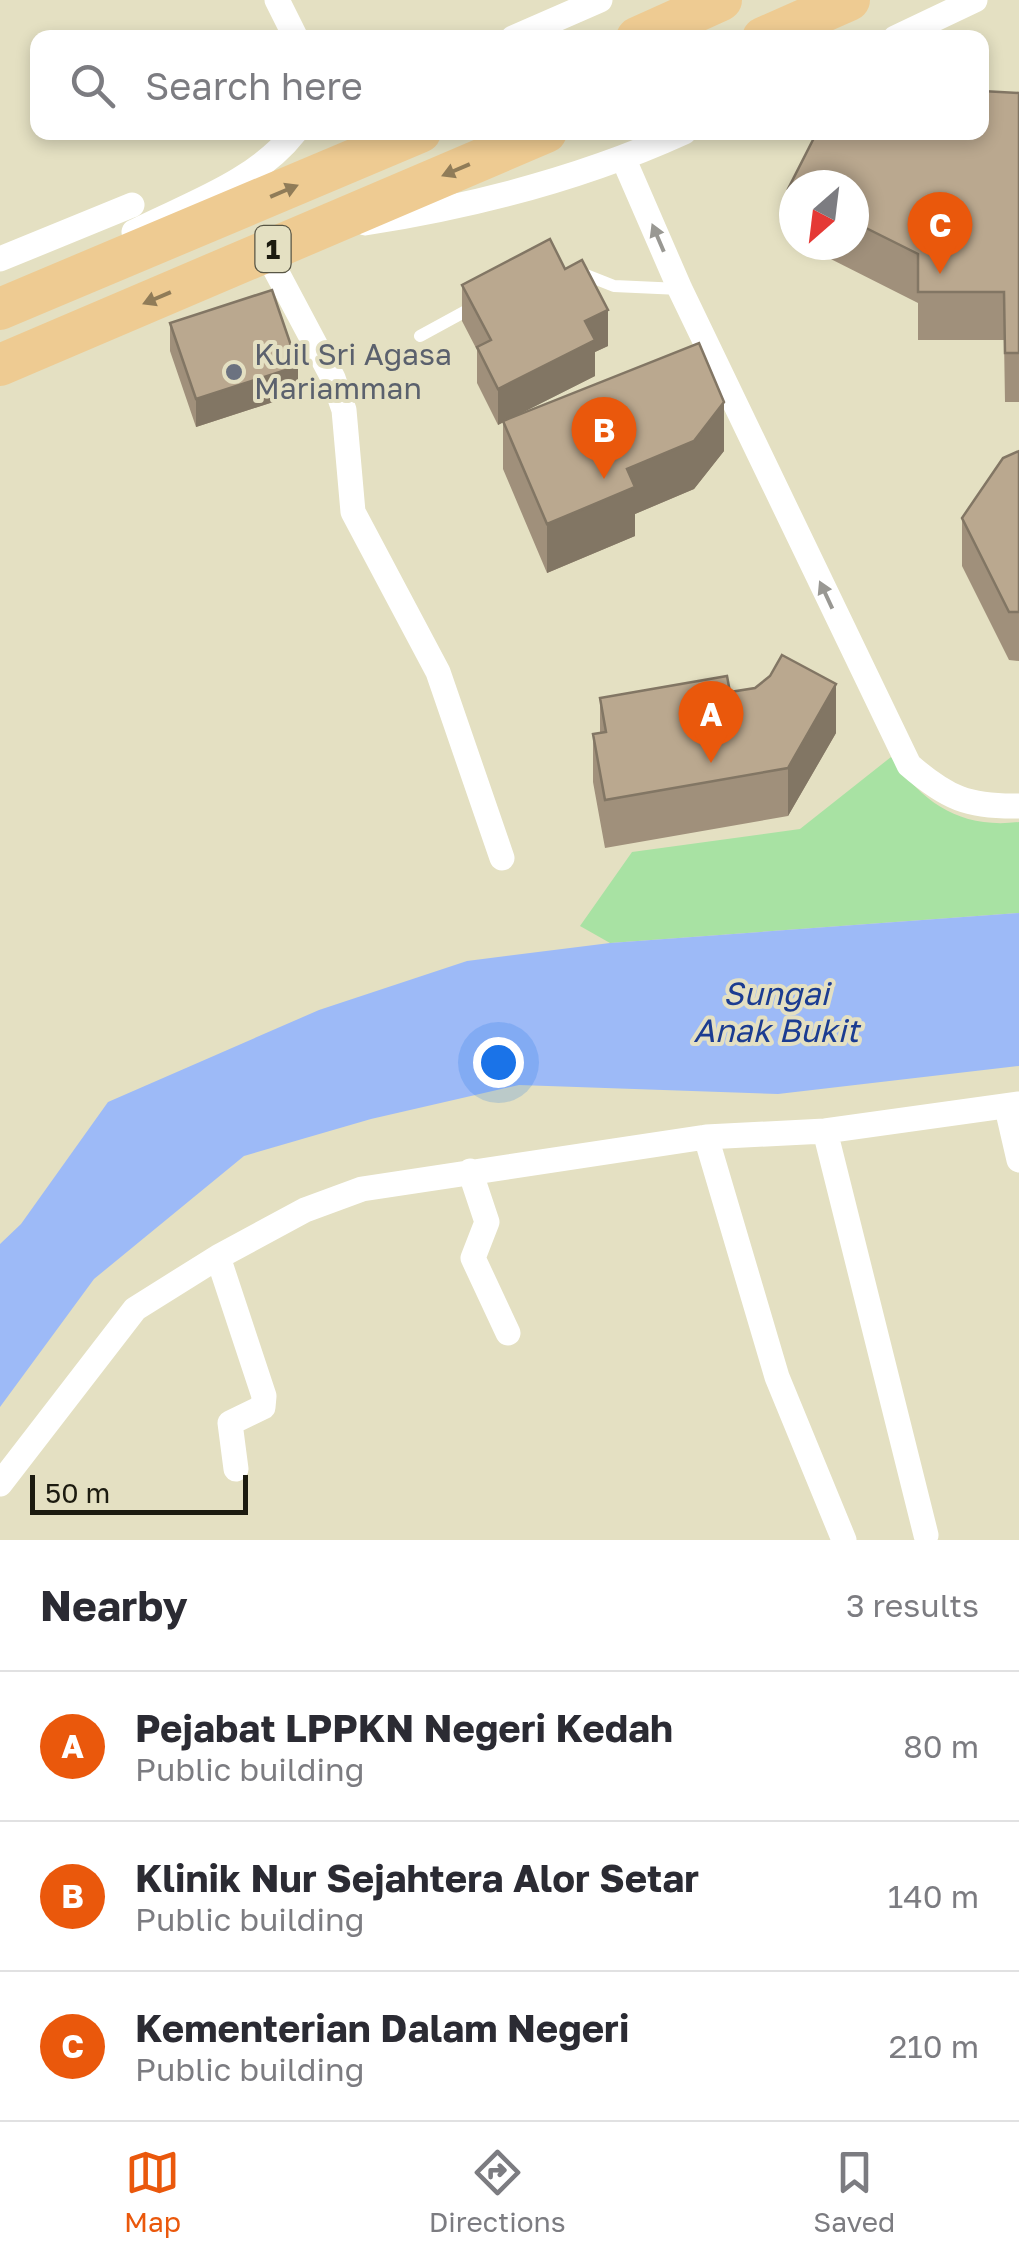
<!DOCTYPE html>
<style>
:root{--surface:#fff;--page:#f2f2f3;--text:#2b2b33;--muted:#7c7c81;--line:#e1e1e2;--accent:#ea580c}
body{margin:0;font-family:"Golos Text",sans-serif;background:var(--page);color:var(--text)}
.compass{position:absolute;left:779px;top:170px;width:90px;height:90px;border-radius:50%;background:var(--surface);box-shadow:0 5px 15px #0003;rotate:208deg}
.scale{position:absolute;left:30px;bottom:25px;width:218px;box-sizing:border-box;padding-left:10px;border:5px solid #1c1b10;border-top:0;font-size:28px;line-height:35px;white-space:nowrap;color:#1c1b10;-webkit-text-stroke:8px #e4e0c2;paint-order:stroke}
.you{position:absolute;left:498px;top:1062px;width:35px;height:35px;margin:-25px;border:8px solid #fff;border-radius:50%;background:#1a73e8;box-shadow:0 0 0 15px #1a73e833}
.badge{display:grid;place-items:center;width:65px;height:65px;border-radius:50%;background:var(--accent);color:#fff;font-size:32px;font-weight:700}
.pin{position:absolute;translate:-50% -82px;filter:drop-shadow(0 2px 5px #0008)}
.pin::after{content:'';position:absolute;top:52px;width:35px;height:30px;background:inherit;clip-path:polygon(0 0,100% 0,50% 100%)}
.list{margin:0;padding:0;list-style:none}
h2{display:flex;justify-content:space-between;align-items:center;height:130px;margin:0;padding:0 40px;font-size:42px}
h2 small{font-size:32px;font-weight:400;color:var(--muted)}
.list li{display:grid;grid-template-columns:65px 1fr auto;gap:30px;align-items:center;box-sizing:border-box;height:150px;padding:0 40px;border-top:2px solid var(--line)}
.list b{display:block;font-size:38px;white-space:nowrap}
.list p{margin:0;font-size:32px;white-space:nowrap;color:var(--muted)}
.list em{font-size:32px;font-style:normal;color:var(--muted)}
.icon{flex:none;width:55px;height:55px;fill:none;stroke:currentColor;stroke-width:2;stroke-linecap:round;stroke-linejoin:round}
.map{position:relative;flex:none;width:1019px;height:1540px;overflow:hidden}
.search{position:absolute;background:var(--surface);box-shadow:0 5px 15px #0003;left:30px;right:30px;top:30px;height:110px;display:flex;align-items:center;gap:25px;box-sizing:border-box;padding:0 35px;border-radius:20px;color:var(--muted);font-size:38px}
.sheet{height:580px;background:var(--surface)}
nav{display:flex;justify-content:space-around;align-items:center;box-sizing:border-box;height:140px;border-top:2px solid var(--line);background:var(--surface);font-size:28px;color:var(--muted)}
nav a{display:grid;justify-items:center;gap:5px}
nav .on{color:var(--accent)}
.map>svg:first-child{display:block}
.green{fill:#a8e2a3}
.water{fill:#9dbaf7}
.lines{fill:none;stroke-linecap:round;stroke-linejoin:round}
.service{stroke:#fff;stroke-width:12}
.minor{stroke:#fff;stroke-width:25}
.trunk{stroke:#eecb92;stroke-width:42}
.wall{fill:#a0907b}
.shaded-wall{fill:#827664}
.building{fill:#baa88f;stroke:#827664;stroke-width:2.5}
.oneway{fill:#907c58}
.oneway2{fill:#999893}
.worship-dot{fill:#6b7280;stroke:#e4e0c2;stroke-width:4}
.labels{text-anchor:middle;stroke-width:8;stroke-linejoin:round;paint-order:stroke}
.shield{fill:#e4e0c2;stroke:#585645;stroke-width:2.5}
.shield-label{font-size:28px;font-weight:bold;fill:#1c1b10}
.worship-label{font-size:30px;fill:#5b616d;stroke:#e4e0c2;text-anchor:start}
.water-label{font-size:32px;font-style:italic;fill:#1b3c91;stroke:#e4e0c2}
</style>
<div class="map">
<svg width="1019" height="1540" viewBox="0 0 1019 1540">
<rect width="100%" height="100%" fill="#e4e0c2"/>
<path class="green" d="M891,757C923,803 960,829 1019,822V913L610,943L580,926L632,852L800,829Z"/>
<path class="water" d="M1019,913V1066L778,1094L519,1085L371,1119L244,1156L94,1279L0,1407V1244L21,1224L108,1102L319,1010L467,961L610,943Z"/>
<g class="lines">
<path class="service" d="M576,271L614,286L680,289
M420,336L475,306"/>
<path class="minor" d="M277,0L296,38
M513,38L600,0
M895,38L975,0
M624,160L680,289L909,765C947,798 968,807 1019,806
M365,223C474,206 583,178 684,132
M134,232C189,204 256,182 295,132
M266,252L333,378L344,410L353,512L438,672L502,858
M0,259L132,205
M1007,1108L1019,1160
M825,1131L926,1535
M706,1137L777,1377L844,1540
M470,1171L487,1222L473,1258L508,1333
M218,1257L264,1396L263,1407L230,1423L236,1469
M0,1484L135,1309L218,1257L305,1210L362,1189L706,1137L825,1131L1019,1104"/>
<path class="trunk" d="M637,38L721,0
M763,38L849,0
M0,309L420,132
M0,365L546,132"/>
</g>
<path class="wall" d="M982,91L1019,93V402H1005L1004,340H918V303L803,245H854V185H794V241L788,238V189L817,132H982Z
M565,269L608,346L595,352V376L517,415L724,451L694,489L635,514V536L547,573L503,469V422L498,425L477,383V350L462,321V285Z
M170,323L298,394L196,427L170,351Z
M1019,451V661L1009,660L962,566V518Z
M730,692L836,733L788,816L605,848L593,782V734L600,733V698Z"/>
<path class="shaded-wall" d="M608,310V346L595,352V376L498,425V389L585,321Z
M298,366V394L196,427V399Z
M724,402V451L694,489L635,514V536L547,573V524Z
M836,684V733L788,816V768Z"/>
<path class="building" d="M982,91L1019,93V353H1005L1004,292H918V254L854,222V185H794V192L788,189L817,132H982Z
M550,239L565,269L582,260L608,310L585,321L595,340L498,389L477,347L491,340L462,285Z
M272,290L298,366L196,399L170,323Z
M699,343L724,402L694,441L627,469L635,487L547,524L503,421Z
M1019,451V612H1009L962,518L1003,458Z
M782,655L836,684L788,768L605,800L593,734L606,732L600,698L727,676L730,692L755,688L770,676Z"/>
<defs><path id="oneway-solid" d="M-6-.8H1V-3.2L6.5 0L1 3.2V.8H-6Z" transform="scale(2.5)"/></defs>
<g class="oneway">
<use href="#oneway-solid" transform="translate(456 170) rotate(157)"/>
<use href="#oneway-solid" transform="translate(284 191) rotate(-23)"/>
<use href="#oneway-solid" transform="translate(157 298) rotate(157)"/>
</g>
<g class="oneway2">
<use href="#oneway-solid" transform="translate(658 238) rotate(-113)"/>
<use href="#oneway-solid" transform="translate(826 595) rotate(-115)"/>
</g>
<circle class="worship-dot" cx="234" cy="372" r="10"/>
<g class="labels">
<rect class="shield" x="255.5" y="226" width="35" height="46" rx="8"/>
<g class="shield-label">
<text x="273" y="259">1</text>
</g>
<g class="worship-label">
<text x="254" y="365">Kuil Sri Agasa<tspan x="254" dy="34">Mariamman</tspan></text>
</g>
<g class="water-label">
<text x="776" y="1005">Sungai<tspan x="776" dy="37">Anak Bukit</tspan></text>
</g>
</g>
</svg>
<svg class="compass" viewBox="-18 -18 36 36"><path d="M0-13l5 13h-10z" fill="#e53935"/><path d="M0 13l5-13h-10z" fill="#7c7c81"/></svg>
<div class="scale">50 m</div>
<div class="you"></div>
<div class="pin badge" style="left:711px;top:763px">A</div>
<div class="pin badge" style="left:604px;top:479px">B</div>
<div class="pin badge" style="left:940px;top:274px">C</div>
<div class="search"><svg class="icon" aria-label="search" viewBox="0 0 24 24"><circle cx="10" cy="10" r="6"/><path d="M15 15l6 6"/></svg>Search here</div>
</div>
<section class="sheet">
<h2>Nearby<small>3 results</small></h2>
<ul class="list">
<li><span class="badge">A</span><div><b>Pejabat LPPKN Negeri Kedah</b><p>Public building</p></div><em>80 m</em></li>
<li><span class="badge">B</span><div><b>Klinik Nur Sejahtera Alor Setar</b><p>Public building</p></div><em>140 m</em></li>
<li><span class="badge">C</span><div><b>Kementerian Dalam Negeri</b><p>Public building</p></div><em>210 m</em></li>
</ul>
</section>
<nav>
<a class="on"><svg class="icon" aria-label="map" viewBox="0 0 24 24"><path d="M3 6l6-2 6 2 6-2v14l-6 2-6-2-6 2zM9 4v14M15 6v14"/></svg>Map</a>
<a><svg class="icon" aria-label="directions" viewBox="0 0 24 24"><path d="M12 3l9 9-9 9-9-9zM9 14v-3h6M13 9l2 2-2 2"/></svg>Directions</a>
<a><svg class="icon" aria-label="saved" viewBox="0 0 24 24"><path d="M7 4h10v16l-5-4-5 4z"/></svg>Saved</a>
</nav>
